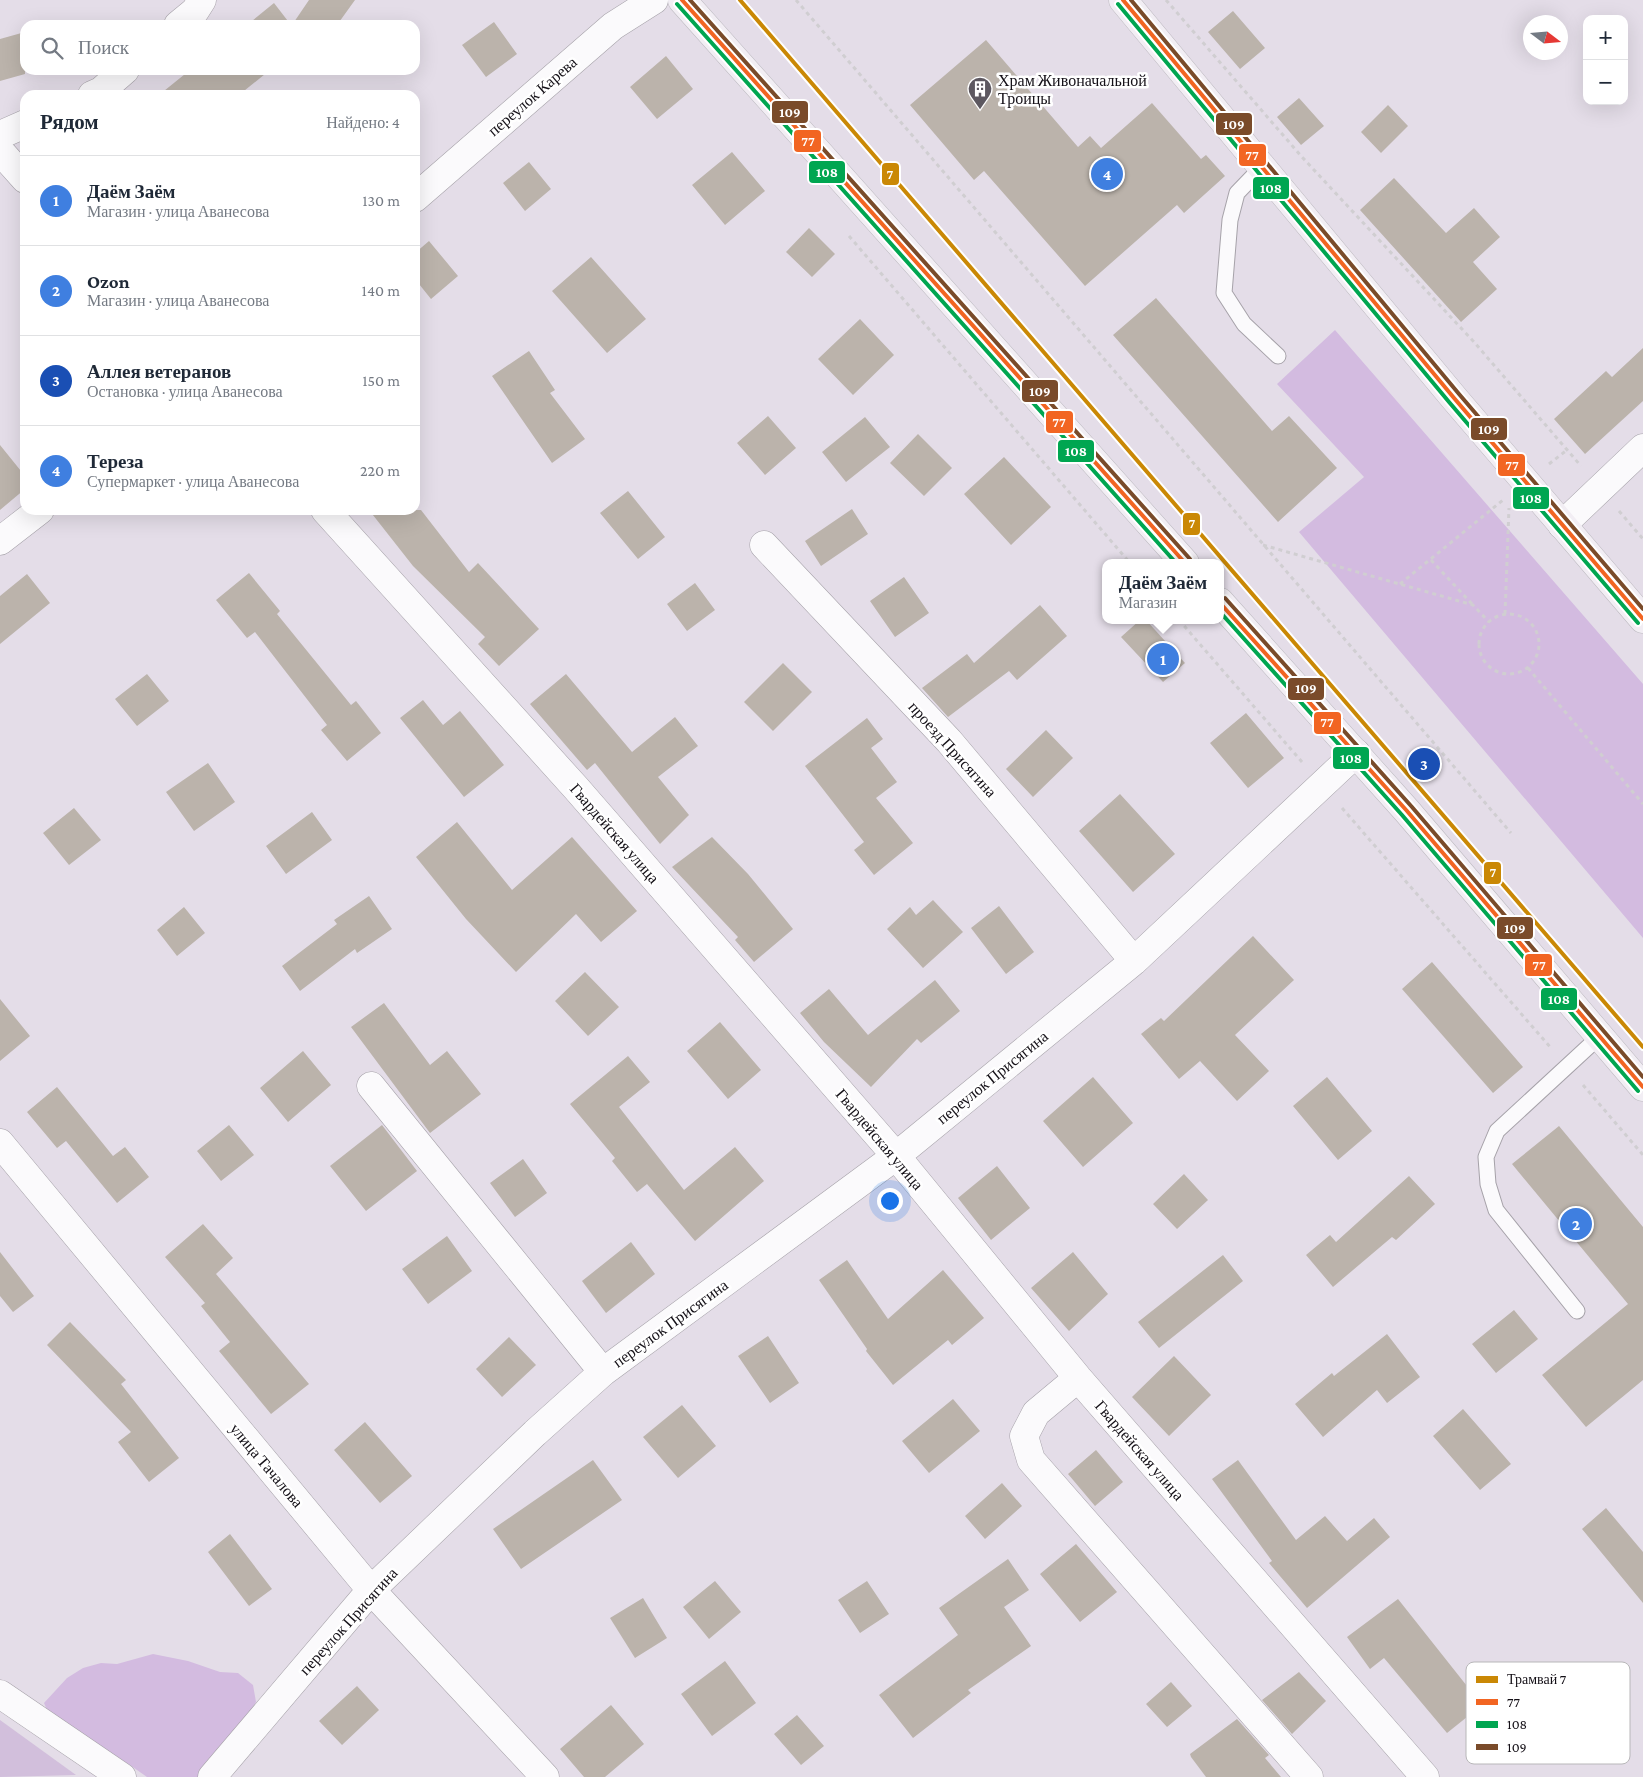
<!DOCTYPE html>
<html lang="ru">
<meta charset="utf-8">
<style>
:root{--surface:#fff;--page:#f6f6f7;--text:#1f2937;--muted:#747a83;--line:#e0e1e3;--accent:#5d5860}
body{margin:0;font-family:"Crimson Pro",serif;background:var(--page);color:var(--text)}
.controls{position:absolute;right:15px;top:15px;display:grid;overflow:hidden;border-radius:10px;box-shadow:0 5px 20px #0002}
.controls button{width:45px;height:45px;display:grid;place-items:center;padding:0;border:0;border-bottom:1px solid var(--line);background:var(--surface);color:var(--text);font:25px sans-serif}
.compass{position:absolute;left:1523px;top:15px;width:45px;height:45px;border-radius:50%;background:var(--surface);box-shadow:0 5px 20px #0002;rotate:106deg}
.you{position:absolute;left:889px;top:1200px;width:18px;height:18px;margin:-12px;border:4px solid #fff;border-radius:50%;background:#1a73e8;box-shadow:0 0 0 8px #1a73e833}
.badge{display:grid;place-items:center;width:32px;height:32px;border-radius:50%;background:var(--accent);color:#fff;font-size:16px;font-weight:700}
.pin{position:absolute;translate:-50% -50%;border:2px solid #fff;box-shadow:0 1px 5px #0006}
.popup{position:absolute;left:1102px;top:559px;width:122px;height:65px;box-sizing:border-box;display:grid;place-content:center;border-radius:10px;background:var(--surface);filter:drop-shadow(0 1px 4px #0005);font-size:16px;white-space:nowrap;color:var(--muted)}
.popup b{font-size:19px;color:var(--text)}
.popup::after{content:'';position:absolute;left:50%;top:100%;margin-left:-10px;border:10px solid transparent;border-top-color:var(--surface)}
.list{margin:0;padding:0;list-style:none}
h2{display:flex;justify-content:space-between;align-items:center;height:65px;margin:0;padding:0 20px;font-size:21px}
h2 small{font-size:16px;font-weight:400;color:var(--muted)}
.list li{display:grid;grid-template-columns:32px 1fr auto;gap:15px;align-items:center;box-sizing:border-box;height:90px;padding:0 20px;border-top:1px solid var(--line)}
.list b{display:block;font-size:19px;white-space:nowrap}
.list p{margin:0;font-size:16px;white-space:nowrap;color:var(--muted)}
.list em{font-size:16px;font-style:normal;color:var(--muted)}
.icon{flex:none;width:28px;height:28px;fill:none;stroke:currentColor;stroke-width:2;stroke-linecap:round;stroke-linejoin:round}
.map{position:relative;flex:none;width:1643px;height:1777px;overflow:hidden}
.search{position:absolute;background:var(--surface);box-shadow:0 5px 20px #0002;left:20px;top:20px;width:400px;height:55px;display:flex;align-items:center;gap:12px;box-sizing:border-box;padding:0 18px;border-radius:15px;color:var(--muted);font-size:19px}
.panel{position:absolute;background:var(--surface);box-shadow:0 5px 20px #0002;left:20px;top:90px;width:400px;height:425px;border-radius:15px}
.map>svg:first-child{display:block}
.green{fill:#d2bfdc}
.forest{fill:#d3bbe0}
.building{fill:#bbb3ab}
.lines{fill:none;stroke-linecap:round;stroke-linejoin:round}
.service-casing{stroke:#a6a2a9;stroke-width:17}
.minor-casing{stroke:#a6a2a9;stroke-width:29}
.trunk-casing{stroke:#bdbac0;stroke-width:29}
.path{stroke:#d0ced1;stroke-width:3;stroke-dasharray:4 4;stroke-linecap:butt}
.service{stroke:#fbfafc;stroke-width:15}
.minor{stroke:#fbfafc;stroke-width:28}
.trunk{stroke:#f2eef4;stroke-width:28}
.bus-1-casing{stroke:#fff;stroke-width:8}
.bus-2-casing{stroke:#fff;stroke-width:8}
.bus-3-casing{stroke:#fff;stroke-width:8}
.bus-1{stroke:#f26522;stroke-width:4}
.bus-2{stroke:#00a651;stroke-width:4}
.bus-3{stroke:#7a4b2a;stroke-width:4}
.tram-1-casing{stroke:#fff;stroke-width:8}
.tram-1{stroke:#ca8805;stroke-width:4}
.labels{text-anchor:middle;stroke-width:5;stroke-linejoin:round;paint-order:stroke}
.poi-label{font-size:16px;fill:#141017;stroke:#fff;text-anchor:start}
.street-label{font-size:16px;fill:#141017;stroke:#fff}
.key{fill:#fff;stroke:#b8b7b9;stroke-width:1}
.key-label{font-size:14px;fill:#141017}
.line-badge{stroke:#fff;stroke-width:2}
.badge-label{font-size:14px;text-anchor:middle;font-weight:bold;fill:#fff}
</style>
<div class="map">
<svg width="1643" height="1777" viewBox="0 0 1643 1777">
<rect width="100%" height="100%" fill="#e4dde8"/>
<path class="green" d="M0,1720L76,1775L0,1777Z"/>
<path class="forest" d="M1335,330L1643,684V938L1299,532L1364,477L1277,384Z
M153,1654L188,1661L220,1672L238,1673L253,1685L256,1702L237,1734L198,1777H147L127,1763L91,1753L67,1722L51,1719L44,1703L67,1678L83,1668L101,1663L117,1664Z"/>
<path class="building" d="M309,0H355L337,25H292Z
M274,3L291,25H247Z
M1233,11L1265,48L1240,69L1208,32Z
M494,22L517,54L486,77L462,45Z
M25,32V74L0,81V39Z
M986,40L1078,147L1090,136L1101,148L1152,103L1201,159L1206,155L1225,176L1184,213L1177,205L1085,286L984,171L974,180L910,105Z
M666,56L693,89L657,119L630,87Z
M190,70H270L239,95H159Z
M1299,98L1324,126L1301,145L1277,117Z
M1388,105L1408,126L1381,153L1361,132Z
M732,152L765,191L725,225L692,185Z
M529,162L551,189L525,211L503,183Z
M1394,178L1446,233L1474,208L1500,237L1473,262L1497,289L1461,322L1360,210Z
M809,228L835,254L812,277L786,252Z
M429,241L458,276L431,299L415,279V253Z
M591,257L646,319L607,353L552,291Z
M1156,298L1272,431L1289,416L1337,468L1278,522L1113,335Z
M860,319L894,355L853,395L818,359Z
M1643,348V401L1585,454L1554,419L1606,371L1612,377Z
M529,351L555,390L550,393L585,439L552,463L492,376Z
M768,416L796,448L765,475L737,443Z
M865,417L890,447L846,482L822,452Z
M918,434L952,468L924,496L890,463Z
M0,445L25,476V489L0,510Z
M1004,457L1051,507L1011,545L964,494Z
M628,491L665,537L638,559L600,513Z
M852,509L868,534L821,566L805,541Z
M369,510H421L469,572L478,563L539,629L499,666L478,644L485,637L413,566Z
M249,573L280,611L277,614L351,705L356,701L381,733L347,761L321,730L327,725L255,632L247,638L216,600Z
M27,574L50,603L0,644V596Z
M904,577L929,613L895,637L870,601Z
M695,583L715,610L687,631L667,604Z
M1040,605L1067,636L1017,680L1009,671L948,717L922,688L967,654L974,663Z
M1140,620H1146L1185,663L1163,682L1121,637Z
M783,663L812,692L773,731L744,702Z
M147,674L169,701L137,726L115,699Z
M566,674L632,752L675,717L698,746L658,777L689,815L660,844L595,763L587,770L530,704Z
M423,700L443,725L460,711L504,765L464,797L400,718Z
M1246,713L1284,758L1248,788L1210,743Z
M867,718L883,739L871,748L897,782L876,798L913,843L874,875L854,850L864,842L805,766Z
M1046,730L1073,758L1033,797L1006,769Z
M208,763L235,802L194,831L166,792Z
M1120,794L1175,854L1133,892L1079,831Z
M74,808L101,840L69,865L43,833Z
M312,812L332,840L286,874L266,846Z
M457,822L512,890L572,837L637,911L601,942L576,914L516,972L466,919L416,857Z
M712,837L748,874L793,929L754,962L735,940L738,937L672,867Z
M369,896L392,929L357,953L355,949L300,991L282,966L337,924L334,920Z
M933,900L963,932L923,968L887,929L910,907L916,915Z
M999,906L1034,952L1006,974L971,928Z
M184,907L205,933L177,956L157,930Z
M1253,936L1294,980L1235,1035L1269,1071L1237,1101L1200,1061L1179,1079L1141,1034L1161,1018L1164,1021Z
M1432,962L1523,1067L1493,1093L1402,989Z
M585,972L619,1007L588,1036L555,1001Z
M935,980L960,1011L921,1043L917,1039L871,1087L824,1042L800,1013L829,989L868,1035Z
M0,999L30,1036L0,1061Z
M384,1003L430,1065L447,1051L481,1094L430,1133L351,1027Z
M720,1022L761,1070L728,1099L687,1051Z
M303,1051L331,1085L288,1122L260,1088Z
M628,1056L650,1082L619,1107L684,1190L735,1147L764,1181L695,1241L647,1184L637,1192L612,1161L615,1158L570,1104Z
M1093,1077L1133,1123L1083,1167L1043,1121Z
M1327,1077L1372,1131L1338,1160L1293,1106Z
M57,1087L113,1156L125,1147L149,1177L117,1203L66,1141L57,1148L27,1112Z
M229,1125L254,1155L221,1181L197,1151Z
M382,1125L417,1171L366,1211L330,1166Z
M1559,1126L1643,1227V1380L1586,1427L1542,1375L1628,1304L1512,1164Z
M523,1159L547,1193L515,1217L490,1183Z
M997,1166L1030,1208L991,1240L958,1198Z
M1184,1174L1208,1200L1177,1229L1153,1204Z
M1409,1176L1435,1204L1396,1240L1392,1237L1333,1287L1306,1255L1330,1235L1336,1242Z
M203,1224L233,1258L216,1274L309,1384L271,1414L219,1351L230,1342L201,1306L205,1303L165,1257Z
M447,1236L472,1271L428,1304L402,1269Z
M631,1242L655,1274L606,1313L582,1281Z
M0,1252L34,1296L13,1312L0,1296Z
M1073,1252L1108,1294L1069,1331L1031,1288Z
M1223,1255L1243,1281L1159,1348L1138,1322Z
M847,1260L888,1319L943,1270L984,1318L952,1345L948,1340L893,1385L866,1351L867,1349L819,1280Z
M1514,1310L1538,1339L1496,1373L1472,1344Z
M70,1322L126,1380L121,1384L179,1458L149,1482L118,1442L131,1432L47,1345Z
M1387,1334L1420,1377L1387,1403L1377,1390L1323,1437L1295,1404L1332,1373L1334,1376Z
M768,1336L799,1383L770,1403L738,1356Z
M509,1337L536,1365L502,1397L476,1369Z
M1174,1356L1211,1395L1169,1436L1132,1397Z
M953,1399L980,1431L929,1473L902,1441Z
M682,1405L716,1446L678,1478L643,1437Z
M1463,1409L1511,1464L1480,1490L1433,1436Z
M365,1422L412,1476L380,1503L334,1450Z
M1096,1450L1123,1482L1095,1506L1068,1474Z
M593,1460L622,1500L521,1569L493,1529Z
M1238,1460L1296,1540L1325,1516L1347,1541L1374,1518L1390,1537L1307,1608L1269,1563L1272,1561L1212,1479Z
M1002,1483L1022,1506L985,1539L965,1516Z
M1606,1508L1643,1552V1603L1582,1529Z
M230,1534L272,1589L249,1606L208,1552Z
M1076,1544L1117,1592L1080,1622L1040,1574Z
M1008,1559L1029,1590L1004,1607L1031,1646L968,1690L971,1693L913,1738L879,1695L958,1635L939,1608Z
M715,1581L741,1612L709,1639L683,1607Z
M867,1581L889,1614L860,1633L838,1600Z
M643,1598L667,1638L635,1658L610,1618Z
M1398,1599L1482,1705L1447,1733L1384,1658L1370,1669L1347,1637Z
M725,1661L756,1703L712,1736L681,1694Z
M1299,1672L1326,1701L1292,1734L1262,1700Z
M1171,1682L1192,1706L1167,1727L1146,1704Z
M357,1686L379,1710L342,1745L319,1721Z
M611,1705L644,1744L605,1777H584L560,1749Z
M797,1715L824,1746L801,1765L774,1734Z
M1237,1719L1269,1755L1265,1758L1281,1777H1206L1191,1757L1190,1754Z"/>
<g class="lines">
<defs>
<path id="service" d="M1263,166L1237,193L1230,220L1224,293L1244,324L1278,356
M1577,1311L1496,1210L1488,1184L1486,1157L1497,1131L1600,1036"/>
<path id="minor" d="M178,25L195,11L202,0
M92,95L101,91L125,70
M0,135L25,124
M0,151L25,179
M415,198L613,26L654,0
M325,510L576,788L896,1156L1078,1378L1425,1777
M1562,525L1643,448
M0,541L40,510
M764,545L949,741L1134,961
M371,1086L603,1372
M0,1143L371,1590L545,1777
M1078,1378L1036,1413L1024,1436L1031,1460L1309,1777
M0,1694L122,1777
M212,1777L371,1590L535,1433L603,1372L896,1156L1134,961L1356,753"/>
<path id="trunk" d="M682,0L1185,563
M1123,0L1454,398L1643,619
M1220,602L1407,811L1643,1087"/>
</defs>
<use href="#service" class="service-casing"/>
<use href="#minor" class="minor-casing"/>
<use href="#trunk" class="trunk-casing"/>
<path class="path" d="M796,0L1511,833
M1166,0L1302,157L1474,342L1581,466
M849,236L1130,563
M1549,464L1567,450
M1619,511L1643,539
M1263,545L1473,605L1489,622
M1431,560L1472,604
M1400,584L1503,500
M1505,614L1509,508
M1479 644a30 30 0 1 1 60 0a30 30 0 1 1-60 0Z
M1179,620L1302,762
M1528,668L1643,804
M1342,808L1551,1048
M1583,1085L1643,1155"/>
<use href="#service" class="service"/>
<use href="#minor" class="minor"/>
<use href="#trunk" class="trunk"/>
<defs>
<path id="bus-1" d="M682,0L1185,563
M1123,0L1454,398L1643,619
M1220,603L1407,811L1643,1087"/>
<path id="bus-2" d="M677,4L1176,563
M1118,4L1449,402L1638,623
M1220,612L1402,815L1638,1091"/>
<path id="bus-3" d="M690,0L1190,559
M1131,0L1459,394L1643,609
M1225,598L1412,807L1643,1077"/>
</defs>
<use href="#bus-1" class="bus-1-casing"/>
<use href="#bus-2" class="bus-2-casing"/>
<use href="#bus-3" class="bus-3-casing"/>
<use href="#bus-1" class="bus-1"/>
<use href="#bus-2" class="bus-2"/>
<use href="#bus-3" class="bus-3"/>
<defs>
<path id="tram-1" d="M740,0L1643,1047"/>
</defs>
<use href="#tram-1" class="tram-1-casing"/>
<use href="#tram-1" class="tram-1"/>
</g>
<defs>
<symbol id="building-pin" viewBox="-11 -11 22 30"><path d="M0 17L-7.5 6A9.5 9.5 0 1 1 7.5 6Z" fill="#5d5860" stroke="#fff"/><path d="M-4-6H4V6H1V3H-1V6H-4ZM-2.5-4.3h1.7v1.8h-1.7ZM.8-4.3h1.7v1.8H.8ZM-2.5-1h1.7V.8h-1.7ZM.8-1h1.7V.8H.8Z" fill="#fff"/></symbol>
</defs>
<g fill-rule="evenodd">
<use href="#building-pin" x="966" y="75" width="28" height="38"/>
</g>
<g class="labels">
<g class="poi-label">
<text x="998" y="86">Храм Живоначальной<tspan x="998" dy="18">Троицы</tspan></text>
</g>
<g class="street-label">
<text transform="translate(532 96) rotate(-41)" y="6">переулок Карева</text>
<text transform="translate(953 749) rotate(48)" y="6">проезд Присягина</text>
<text transform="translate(615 833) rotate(49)" y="6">Гвардейская улица</text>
<text transform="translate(992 1077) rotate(-39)" y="6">переулок Присягина</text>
<text transform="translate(880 1139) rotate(50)" y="6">Гвардейская улица</text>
<text transform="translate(670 1323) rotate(-36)" y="6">переулок Присягина</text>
<text transform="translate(1140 1450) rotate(49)" y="6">Гвардейская улица</text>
<text transform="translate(267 1465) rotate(50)" y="6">улица Тачалова</text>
<text transform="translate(348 1621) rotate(-48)" y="6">переулок Присягина</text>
</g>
</g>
<rect x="1466" y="1662" width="164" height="102" rx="8" class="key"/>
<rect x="1476" y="1676" width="22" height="7" fill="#ca8805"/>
<rect x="1476" y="1699" width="22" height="6" fill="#f26522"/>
<rect x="1476" y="1721" width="22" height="7" fill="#00a651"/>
<rect x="1476" y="1744" width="22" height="6" fill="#7a4b2a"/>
<g class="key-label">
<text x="1507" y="1684">Трамвай 7</text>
<text x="1507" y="1707">77</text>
<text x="1507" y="1729">108</text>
<text x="1507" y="1752">109</text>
</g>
<g class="line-badge">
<rect x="771" y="100" width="38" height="24" rx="5" fill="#7a4b2a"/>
<rect x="1215" y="112" width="38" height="24" rx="5" fill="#7a4b2a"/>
<rect x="793" y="129" width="29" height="24" rx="5" fill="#f26522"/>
<rect x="1238" y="143" width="29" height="24" rx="5" fill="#f26522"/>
<rect x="808" y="160" width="38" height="24" rx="5" fill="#00a651"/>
<rect x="881" y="162" width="19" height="24" rx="5" fill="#ca8805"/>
<rect x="1252" y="176" width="38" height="24" rx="5" fill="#00a651"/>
<rect x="1021" y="379" width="38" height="24" rx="5" fill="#7a4b2a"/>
<rect x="1045" y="410" width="29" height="24" rx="5" fill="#f26522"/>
<rect x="1470" y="417" width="38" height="24" rx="5" fill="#7a4b2a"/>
<rect x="1057" y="439" width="38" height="24" rx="5" fill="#00a651"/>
<rect x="1497" y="453" width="29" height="24" rx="5" fill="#f26522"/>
<rect x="1512" y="486" width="38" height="24" rx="5" fill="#00a651"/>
<rect x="1182" y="512" width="19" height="24" rx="5" fill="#ca8805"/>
<rect x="1287" y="677" width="38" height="24" rx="5" fill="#7a4b2a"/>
<rect x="1313" y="711" width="29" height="24" rx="5" fill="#f26522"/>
<rect x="1332" y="746" width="38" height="24" rx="5" fill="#00a651"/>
<rect x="1483" y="861" width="19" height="24" rx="5" fill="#ca8805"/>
<rect x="1496" y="916" width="38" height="24" rx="5" fill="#7a4b2a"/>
<rect x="1524" y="953" width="29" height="24" rx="5" fill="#f26522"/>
<rect x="1540" y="987" width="38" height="24" rx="5" fill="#00a651"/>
</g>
<g class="badge-label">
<text x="790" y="117">109</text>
<text x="1234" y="129">109</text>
<text x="808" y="146">77</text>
<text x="1252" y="160">77</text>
<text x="827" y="177">108</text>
<text x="890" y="179">7</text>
<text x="1271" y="193">108</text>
<text x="1040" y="396">109</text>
<text x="1059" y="427">77</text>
<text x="1489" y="434">109</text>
<text x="1076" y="456">108</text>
<text x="1512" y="470">77</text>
<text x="1531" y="503">108</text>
<text x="1192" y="528">7</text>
<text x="1306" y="693">109</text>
<text x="1327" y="727">77</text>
<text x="1351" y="763">108</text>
<text x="1493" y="877">7</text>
<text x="1515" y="933">109</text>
<text x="1539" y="970">77</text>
<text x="1559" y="1004">108</text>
</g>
</svg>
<div class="controls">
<button>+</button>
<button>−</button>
</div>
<svg class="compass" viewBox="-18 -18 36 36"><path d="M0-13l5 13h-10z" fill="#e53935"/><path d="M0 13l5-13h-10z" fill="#747a83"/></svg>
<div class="you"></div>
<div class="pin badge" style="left:1163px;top:659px;background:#3f7fe0">1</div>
<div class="popup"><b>Даём Заём</b>Магазин</div>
<div class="pin badge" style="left:1576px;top:1224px;background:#3f7fe0">2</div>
<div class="pin badge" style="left:1424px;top:764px;background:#1a4fb4">3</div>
<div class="pin badge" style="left:1107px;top:174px;background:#3f7fe0">4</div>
<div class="search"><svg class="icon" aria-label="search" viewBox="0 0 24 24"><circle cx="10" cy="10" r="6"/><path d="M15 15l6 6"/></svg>Поиск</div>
<section class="panel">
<h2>Рядом<small>Найдено: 4</small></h2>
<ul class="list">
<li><span class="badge" style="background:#3f7fe0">1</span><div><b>Даём Заём</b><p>Магазин · улица Аванесова</p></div><em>130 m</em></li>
<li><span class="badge" style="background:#3f7fe0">2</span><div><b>Ozon</b><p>Магазин · улица Аванесова</p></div><em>140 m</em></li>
<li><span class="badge" style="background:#1a4fb4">3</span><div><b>Аллея ветеранов</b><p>Остановка · улица Аванесова</p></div><em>150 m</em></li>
<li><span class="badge" style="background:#3f7fe0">4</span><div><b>Тереза</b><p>Супермаркет · улица Аванесова</p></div><em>220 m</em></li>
</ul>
</section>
</div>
